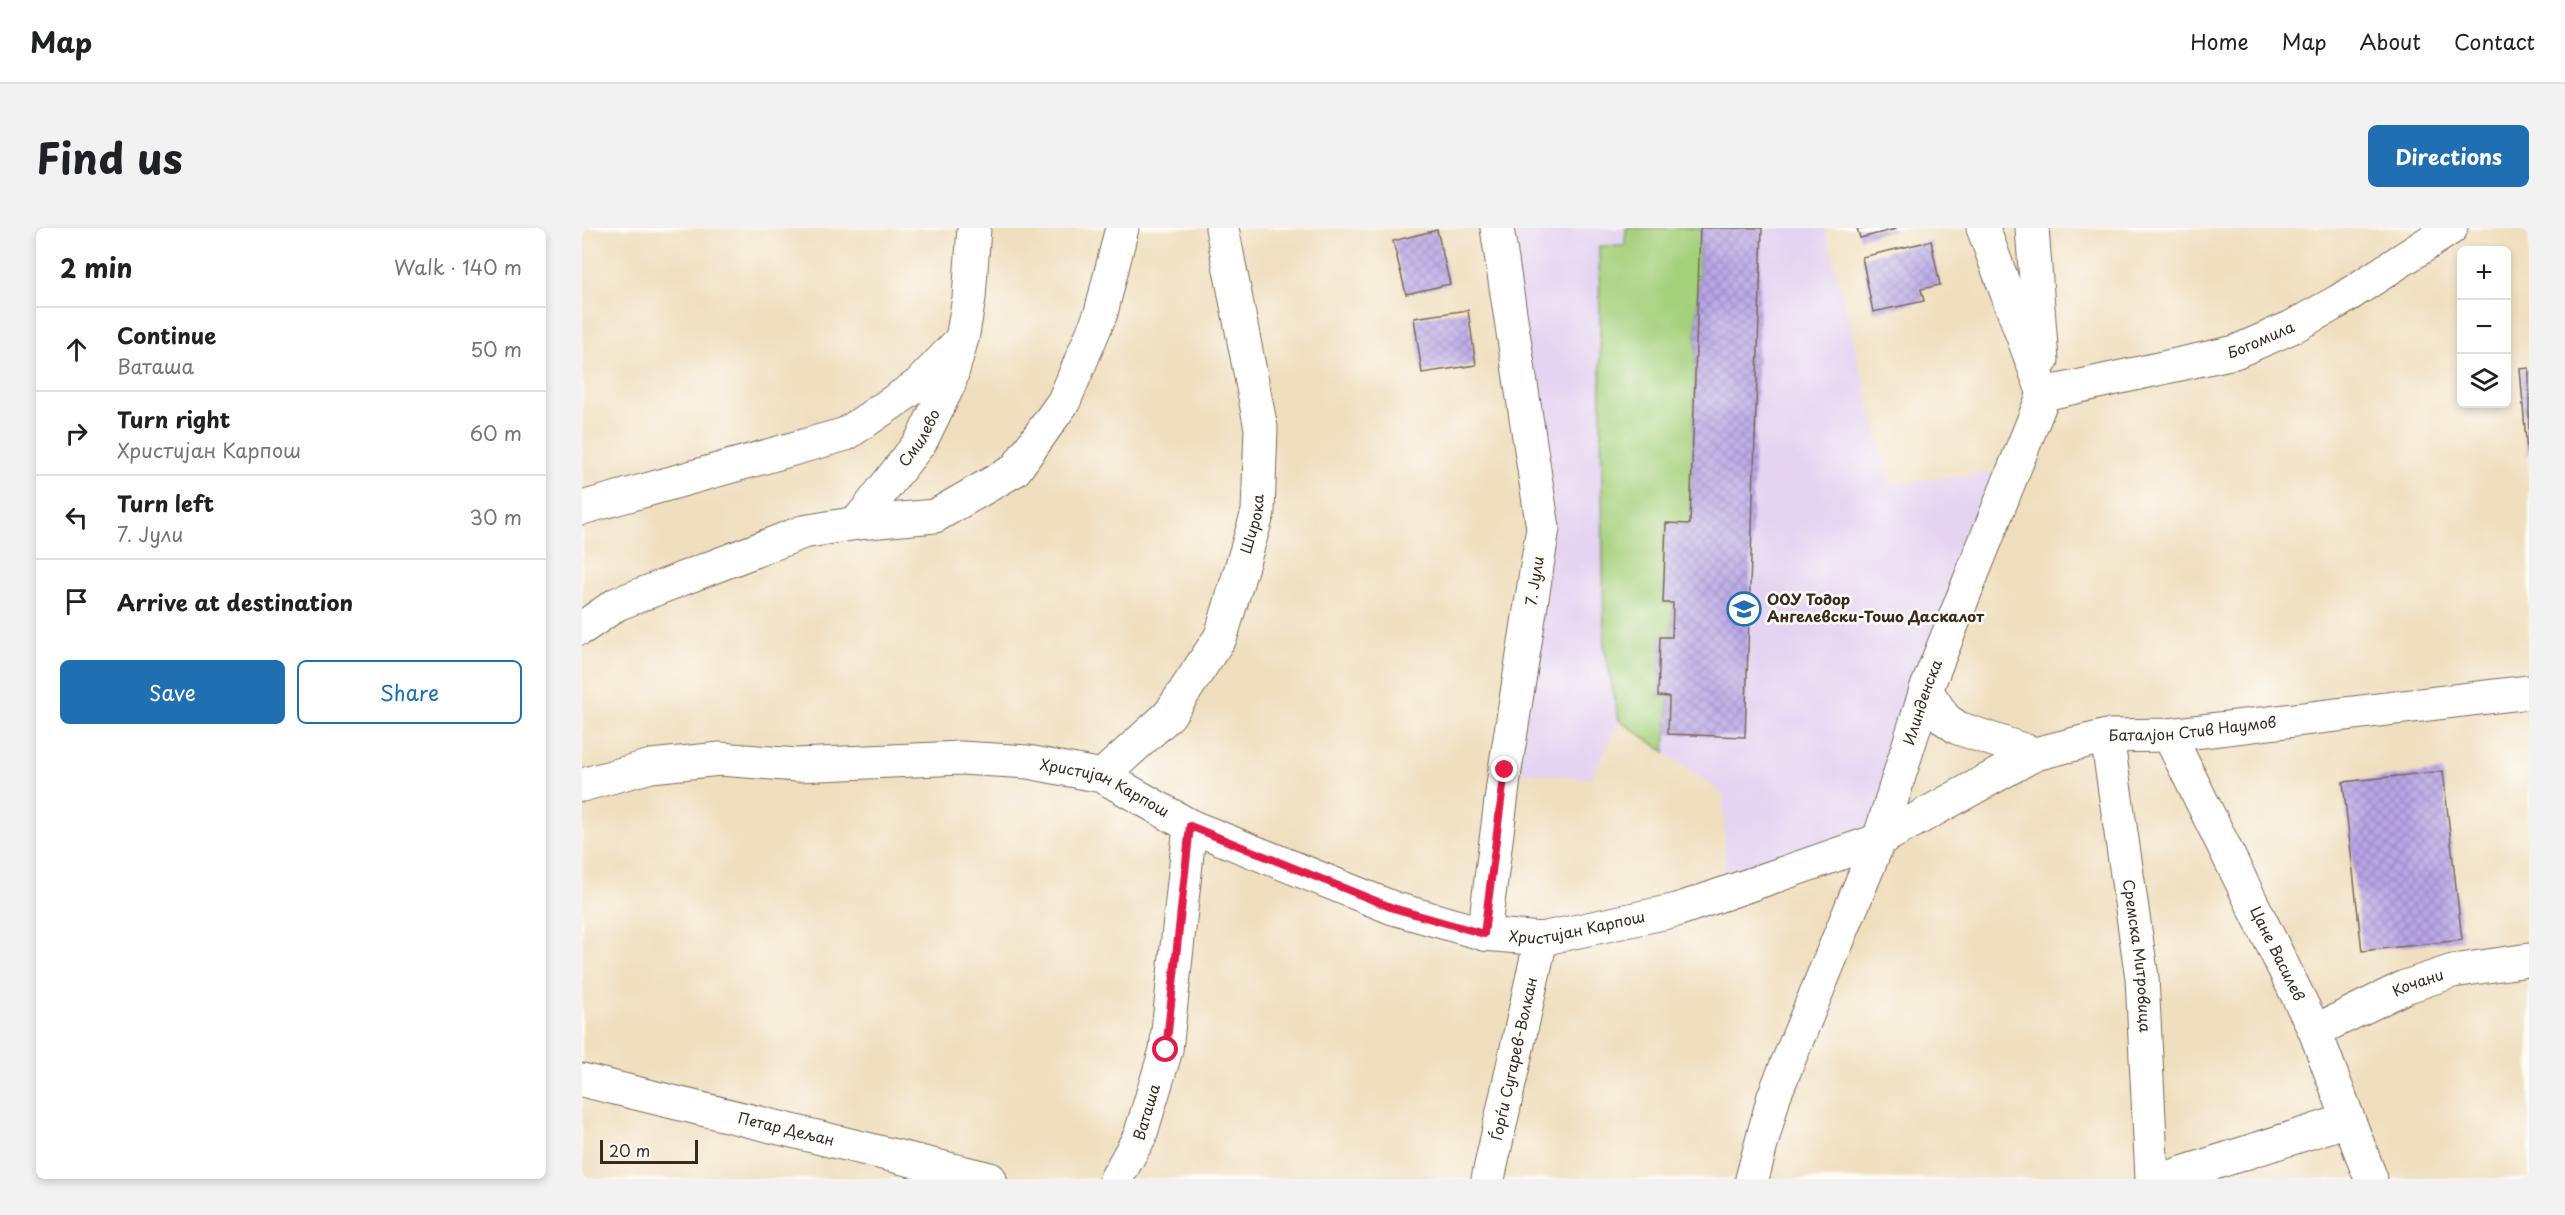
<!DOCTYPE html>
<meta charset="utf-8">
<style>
:root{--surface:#fff;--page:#f2f2f2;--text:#202124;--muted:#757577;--line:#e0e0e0;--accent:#1f6fb2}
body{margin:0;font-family:"Playpen Sans",sans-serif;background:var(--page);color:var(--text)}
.controls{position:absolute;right:18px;top:18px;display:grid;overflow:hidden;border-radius:9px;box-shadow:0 3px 9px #0003}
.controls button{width:54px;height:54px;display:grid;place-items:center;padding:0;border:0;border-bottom:2px solid var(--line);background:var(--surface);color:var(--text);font:30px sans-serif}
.scale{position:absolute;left:18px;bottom:15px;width:98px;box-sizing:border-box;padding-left:6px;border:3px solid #3b2a1e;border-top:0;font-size:16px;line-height:21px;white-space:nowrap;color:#3b2a1e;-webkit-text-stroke:4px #fdfcf7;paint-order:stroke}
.stop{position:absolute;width:18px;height:18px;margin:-14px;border:4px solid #e11d48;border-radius:50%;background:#fff}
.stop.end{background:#e11d48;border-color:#fff;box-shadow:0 2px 6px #0008}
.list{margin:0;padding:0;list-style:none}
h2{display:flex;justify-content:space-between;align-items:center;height:78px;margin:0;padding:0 24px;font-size:26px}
h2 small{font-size:20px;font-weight:400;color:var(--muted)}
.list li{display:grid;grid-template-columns:39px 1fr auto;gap:18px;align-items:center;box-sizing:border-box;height:84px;padding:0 24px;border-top:2px solid var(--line)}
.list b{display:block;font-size:22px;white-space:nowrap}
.list p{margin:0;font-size:20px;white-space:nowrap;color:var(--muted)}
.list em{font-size:20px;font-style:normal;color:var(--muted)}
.actions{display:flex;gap:12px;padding:18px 24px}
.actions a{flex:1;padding:14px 0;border:2px solid var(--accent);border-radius:9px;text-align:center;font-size:21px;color:var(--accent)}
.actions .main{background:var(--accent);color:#fff}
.icon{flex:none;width:33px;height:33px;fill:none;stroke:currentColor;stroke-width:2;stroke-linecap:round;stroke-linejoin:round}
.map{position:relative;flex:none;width:1947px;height:951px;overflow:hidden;border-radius:9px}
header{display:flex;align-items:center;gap:36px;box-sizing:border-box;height:84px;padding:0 30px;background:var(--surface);border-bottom:2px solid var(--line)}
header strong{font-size:28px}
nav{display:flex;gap:33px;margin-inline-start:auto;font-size:21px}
.intro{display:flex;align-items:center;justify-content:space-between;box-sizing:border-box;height:144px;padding:0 36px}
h1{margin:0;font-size:42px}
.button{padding:15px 27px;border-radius:9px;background:var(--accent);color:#fff;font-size:21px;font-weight:700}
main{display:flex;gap:36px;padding:0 36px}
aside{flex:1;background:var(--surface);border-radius:9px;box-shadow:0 3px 9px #0003}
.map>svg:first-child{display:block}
.built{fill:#e4d3f1}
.pitch{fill:#a5d07c;stroke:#707d4d;stroke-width:1.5}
.building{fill:url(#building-cross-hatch)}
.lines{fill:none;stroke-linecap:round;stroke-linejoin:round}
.street-casing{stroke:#7a6956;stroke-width:35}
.secondary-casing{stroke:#7a6956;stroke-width:35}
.street{stroke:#fff;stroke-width:33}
.secondary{stroke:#fff;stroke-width:33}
.route{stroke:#e11d48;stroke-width:8}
.labels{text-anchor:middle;stroke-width:5;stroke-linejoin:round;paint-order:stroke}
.street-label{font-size:15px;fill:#3b2a1e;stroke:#fdfcf7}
.poi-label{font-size:15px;font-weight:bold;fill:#3b2a1e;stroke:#fdfcf7;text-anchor:start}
</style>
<header>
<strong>Map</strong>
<nav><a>Home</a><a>Map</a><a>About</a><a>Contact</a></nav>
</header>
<div class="intro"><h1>Find us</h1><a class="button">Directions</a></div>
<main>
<aside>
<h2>2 min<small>Walk · 140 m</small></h2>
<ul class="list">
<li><svg class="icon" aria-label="ahead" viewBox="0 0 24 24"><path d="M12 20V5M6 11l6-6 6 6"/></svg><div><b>Continue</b><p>Ваташа</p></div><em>50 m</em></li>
<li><svg class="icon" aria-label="right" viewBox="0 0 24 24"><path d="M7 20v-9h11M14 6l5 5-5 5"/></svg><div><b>Turn right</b><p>Христијан Карпош</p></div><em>60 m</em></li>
<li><svg class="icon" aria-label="left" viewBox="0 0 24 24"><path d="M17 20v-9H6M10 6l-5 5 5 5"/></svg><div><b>Turn left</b><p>7. Јули</p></div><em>30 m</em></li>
<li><svg class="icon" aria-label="arrive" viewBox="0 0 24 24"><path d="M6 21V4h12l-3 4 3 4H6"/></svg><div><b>Arrive at destination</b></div></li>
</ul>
<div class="actions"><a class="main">Save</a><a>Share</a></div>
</aside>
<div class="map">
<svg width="1947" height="951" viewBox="0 0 1947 951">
<defs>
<pattern id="building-cross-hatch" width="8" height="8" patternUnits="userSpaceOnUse" patternTransform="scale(1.5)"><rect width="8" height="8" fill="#b8a6e7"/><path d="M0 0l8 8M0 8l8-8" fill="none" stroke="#9787bb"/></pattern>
</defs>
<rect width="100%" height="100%" fill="#fdfcf7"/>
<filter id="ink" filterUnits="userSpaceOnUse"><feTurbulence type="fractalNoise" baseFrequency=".0167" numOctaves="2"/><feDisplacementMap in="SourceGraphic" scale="12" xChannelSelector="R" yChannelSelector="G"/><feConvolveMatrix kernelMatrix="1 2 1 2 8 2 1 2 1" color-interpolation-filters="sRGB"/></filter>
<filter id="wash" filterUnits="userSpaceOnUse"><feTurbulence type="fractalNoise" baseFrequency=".008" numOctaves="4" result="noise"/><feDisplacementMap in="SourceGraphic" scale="24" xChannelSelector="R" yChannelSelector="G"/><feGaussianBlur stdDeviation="1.35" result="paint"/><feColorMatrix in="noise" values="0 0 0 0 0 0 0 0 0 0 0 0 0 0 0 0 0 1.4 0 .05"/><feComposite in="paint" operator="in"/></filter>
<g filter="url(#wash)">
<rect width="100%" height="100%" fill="#f0dfbf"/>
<path class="built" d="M915,0H1243L1308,256L1432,242L1297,612L1144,665L1141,566L1038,493L1009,551L923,542L961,300Z"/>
<path class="pitch" d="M1044,0H1118L1108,296L1084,295L1081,375H1091L1090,409L1076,468L1087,469L1083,524L1037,492L1022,418L1017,18H1043Z"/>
<g id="blocks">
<path class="building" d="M1118,0H1180L1163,509L1086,506L1087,469L1076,468L1078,409H1090L1091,375H1081L1084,295L1108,296Z
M1275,0H1313L1314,1L1278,10Z
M855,2L868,56L824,66L811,13Z
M1349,13L1358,57L1339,61L1342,73L1291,84L1280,29Z
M886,82L894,137L840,145L832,90Z
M1947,140V226H1945L1938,141Z
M1861,543L1880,712L1780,723L1761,554Z"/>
</g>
</g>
<g filter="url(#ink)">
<use href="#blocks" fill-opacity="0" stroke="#7a6956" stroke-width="1.5"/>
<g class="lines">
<defs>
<g id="street">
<path d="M1450,0L1460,132"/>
<path id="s1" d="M1462,166L1653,124L1710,99L1757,73L1869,0"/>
<path d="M0,280L264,206L336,157L380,111L387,70L392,0"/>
<path id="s2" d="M275,295L339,213L367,156L378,117"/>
<path d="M0,400L35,376L221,304L275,295L353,288L433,242L482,173L519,85L540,0"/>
<path d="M1344,462L1363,491L1376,500L1453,526"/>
<path id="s3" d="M1587,507L1733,803L1789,951"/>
<path id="s4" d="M1525,508L1560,750L1570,951"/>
<path id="s5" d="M520,548L587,487L639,408L676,284L679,200L640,0"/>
<path id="s6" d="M0,557L69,538L138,531L215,537L379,530L446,534L520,548L608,598L811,680L902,706"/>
<path id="s7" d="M1733,803L1823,759L1871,743L1947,732"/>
<path id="s8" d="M0,852L408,951"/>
<path id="s9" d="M534,951L558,908L584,822L608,598"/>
<path id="s10" d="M906,951L959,711"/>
<path id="s11" d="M1170,951L1192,868L1297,612L1344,462L1462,166L1401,0"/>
<path d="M1582,951L1766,892"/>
</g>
<g id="secondary">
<path id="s12" d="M915,0L961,300L923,542L902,706L959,711L1095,682L1297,612L1453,526L1525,508L1587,507L1947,464"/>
</g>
</defs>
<use href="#street" class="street-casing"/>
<use href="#secondary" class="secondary-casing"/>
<use href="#street" class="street"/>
<use href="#secondary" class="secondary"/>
</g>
</g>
<g class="lines" filter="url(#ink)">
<path class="route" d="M584,822L608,598L811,680L902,706L923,542"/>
</g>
<defs>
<symbol id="school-ring" viewBox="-11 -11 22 22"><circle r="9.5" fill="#fdfcf7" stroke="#1f6fb2" stroke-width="1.5"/><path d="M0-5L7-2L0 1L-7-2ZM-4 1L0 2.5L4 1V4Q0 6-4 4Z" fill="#1f6fb2"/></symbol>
</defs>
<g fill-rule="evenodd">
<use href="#school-ring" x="1143" y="362" width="38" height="38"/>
</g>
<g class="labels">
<g class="street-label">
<text dy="5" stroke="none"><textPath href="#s1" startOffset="224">Богомила</textPath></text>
<text dy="5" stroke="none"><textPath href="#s2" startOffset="106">Смилево</textPath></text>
<text dy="5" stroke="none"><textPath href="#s5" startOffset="302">Широка</textPath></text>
<text transform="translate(953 353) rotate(-81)" y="5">7. Јули</text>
<text dy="5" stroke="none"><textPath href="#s11" startOffset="507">Илинденска</textPath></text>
<text dy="5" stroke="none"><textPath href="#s12" startOffset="1462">Баталјон Стив Наумов</textPath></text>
<text dy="5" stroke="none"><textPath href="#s6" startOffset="531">Христијан Карпош</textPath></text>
<text dy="5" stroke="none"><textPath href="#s12" startOffset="808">Христијан Карпош</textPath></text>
<text dy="5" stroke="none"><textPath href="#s3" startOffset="244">Цане Василев</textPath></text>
<text dy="5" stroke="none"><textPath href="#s4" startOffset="222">Сремска Митровица</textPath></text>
<text dy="5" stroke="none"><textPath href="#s7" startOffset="114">Кочани</textPath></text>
<text dy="5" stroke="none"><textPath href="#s10" startOffset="123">Ѓорѓи Сугарев-Волкан</textPath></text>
<text dy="5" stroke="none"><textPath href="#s9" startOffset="74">Ваташа</textPath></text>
<text dy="5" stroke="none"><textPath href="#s8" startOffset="210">Петар Дељан</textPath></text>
</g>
<g class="poi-label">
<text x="1185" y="377">ООУ Тодор<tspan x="1185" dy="17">Ангелевски-Тошо Даскалот</tspan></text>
</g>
</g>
</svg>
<div class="controls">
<button>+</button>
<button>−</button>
<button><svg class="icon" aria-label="layers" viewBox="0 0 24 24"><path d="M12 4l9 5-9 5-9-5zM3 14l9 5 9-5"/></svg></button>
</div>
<div class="scale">20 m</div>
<div class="stop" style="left:584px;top:822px"></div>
<div class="stop end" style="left:923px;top:542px"></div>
</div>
</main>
